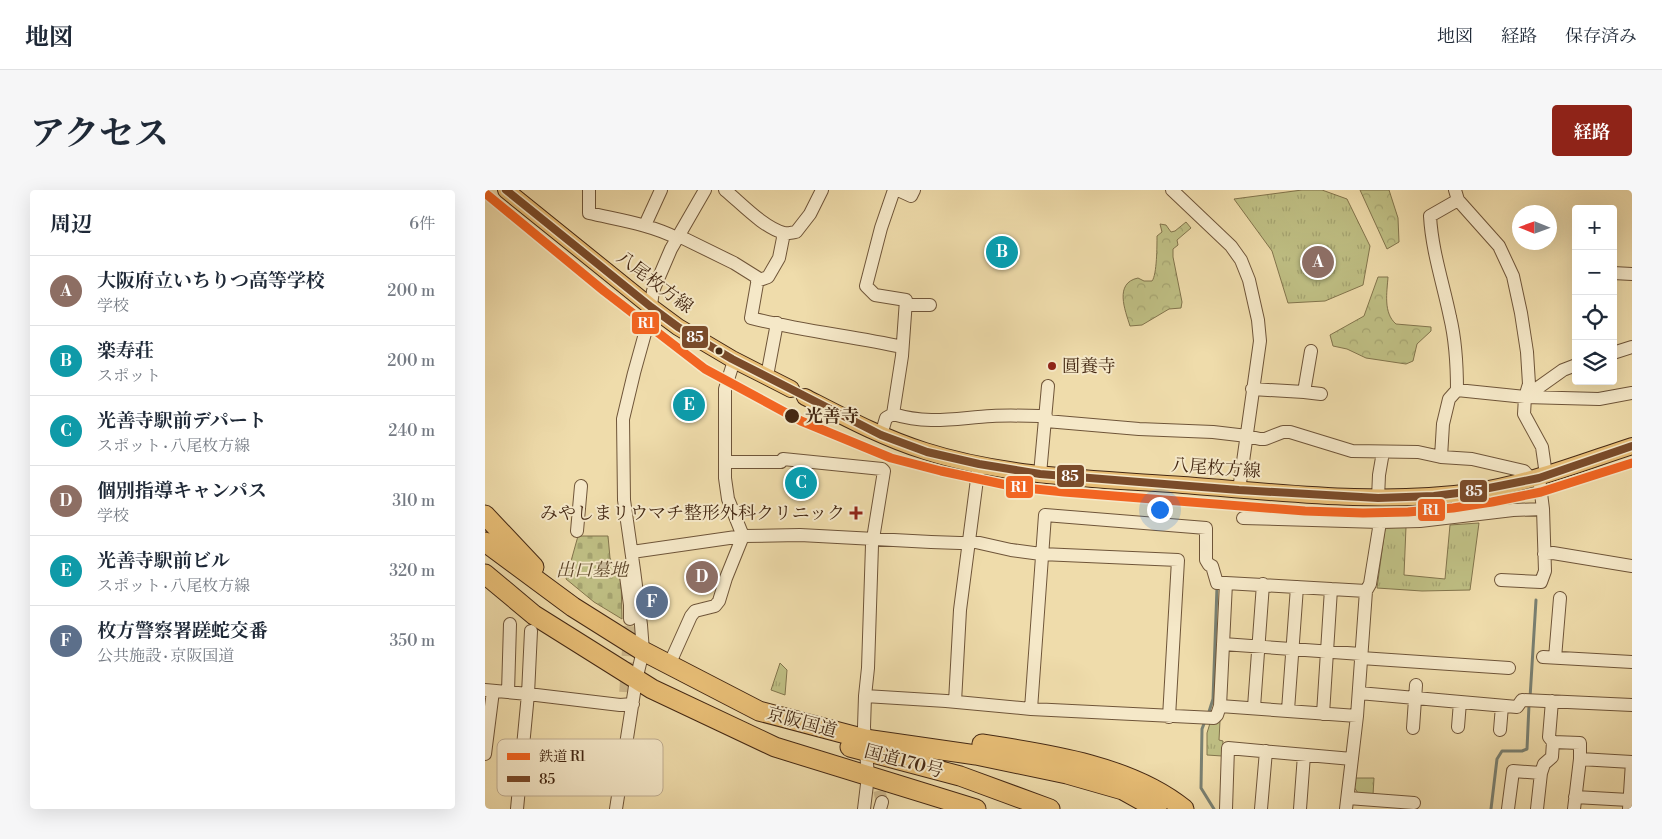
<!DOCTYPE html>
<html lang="ja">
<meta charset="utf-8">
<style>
:root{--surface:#fff;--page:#f6f6f7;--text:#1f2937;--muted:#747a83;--line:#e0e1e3;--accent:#8f2418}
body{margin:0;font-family:"Libre Bodoni","Noto Serif JP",serif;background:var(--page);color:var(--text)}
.controls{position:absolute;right:15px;top:15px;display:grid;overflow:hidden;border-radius:5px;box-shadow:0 5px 20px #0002}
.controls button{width:45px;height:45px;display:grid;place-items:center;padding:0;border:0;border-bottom:1px solid var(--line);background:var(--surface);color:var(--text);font:25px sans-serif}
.compass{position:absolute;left:1027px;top:15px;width:45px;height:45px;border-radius:50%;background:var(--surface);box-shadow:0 5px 20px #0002;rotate:271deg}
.you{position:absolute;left:674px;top:319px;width:18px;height:18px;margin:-12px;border:4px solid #fff;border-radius:50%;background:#1a73e8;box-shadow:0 0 0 8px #1a73e833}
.badge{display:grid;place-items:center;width:32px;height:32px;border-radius:50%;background:var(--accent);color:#fff;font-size:16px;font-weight:700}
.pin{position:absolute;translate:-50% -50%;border:2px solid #fff;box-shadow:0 1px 5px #0006}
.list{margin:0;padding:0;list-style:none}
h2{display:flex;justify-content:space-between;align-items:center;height:65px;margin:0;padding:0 20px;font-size:21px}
h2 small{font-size:16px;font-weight:400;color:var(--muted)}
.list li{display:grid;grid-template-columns:32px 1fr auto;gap:15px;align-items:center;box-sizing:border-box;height:70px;padding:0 20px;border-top:1px solid var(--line)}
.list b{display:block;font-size:19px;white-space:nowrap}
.list p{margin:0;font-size:16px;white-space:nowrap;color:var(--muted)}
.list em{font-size:16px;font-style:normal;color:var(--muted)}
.icon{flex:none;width:28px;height:28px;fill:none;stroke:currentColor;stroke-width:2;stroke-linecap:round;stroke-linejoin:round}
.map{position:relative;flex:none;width:1147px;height:619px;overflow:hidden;border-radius:5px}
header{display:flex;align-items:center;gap:30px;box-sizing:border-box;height:70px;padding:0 25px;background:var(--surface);border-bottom:1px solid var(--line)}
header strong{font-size:24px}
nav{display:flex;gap:28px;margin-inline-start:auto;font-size:18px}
.intro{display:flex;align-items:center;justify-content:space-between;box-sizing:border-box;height:120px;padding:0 30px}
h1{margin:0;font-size:35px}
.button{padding:12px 22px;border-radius:5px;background:var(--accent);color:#fff;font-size:18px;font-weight:700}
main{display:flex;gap:30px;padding:0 30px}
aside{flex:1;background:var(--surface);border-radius:5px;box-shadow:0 5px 20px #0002}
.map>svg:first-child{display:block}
.forest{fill:url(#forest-crowns);stroke:#82744c}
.cemetery{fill:url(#cemetery-stones);stroke:#82744c}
.park{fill:url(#park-tufts);stroke:#82744c}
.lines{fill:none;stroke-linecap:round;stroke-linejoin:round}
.stream{stroke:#798072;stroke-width:3}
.minor-tunnel{stroke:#cdb88d;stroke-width:12;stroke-dasharray:12 6;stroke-linecap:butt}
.minor-casing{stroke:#6f5539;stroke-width:14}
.major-casing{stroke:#442813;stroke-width:18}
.highway-casing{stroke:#442813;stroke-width:21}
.minor{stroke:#f5e8c8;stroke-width:12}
.major{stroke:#e8be76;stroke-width:16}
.highway{stroke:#e8be76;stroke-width:19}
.bus-1-casing{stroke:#f5e8c8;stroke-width:11}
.bus-1{stroke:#7a4b2a;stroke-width:8}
.rail-1-casing{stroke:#f5e8c8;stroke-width:12}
.rail-1{stroke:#f26522;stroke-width:9}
.bus-dot{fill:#442813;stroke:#f5e8c8;stroke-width:2}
.poi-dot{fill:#8f2418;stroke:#f5e8c8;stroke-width:2}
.labels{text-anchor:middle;stroke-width:4;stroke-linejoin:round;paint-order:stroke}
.street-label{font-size:18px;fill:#442813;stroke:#f5e8c8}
.poi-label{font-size:18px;fill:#442813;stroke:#f5e8c8;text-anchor:start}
.stop-label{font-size:18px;font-weight:bold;fill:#442813;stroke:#f5e8c8;text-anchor:start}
.park-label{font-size:18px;font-style:italic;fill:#5d462a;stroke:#f5e8c8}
.key{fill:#f5e8c8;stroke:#c0ae92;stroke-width:1}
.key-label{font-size:14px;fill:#442813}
.line-badge{stroke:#f5e8c8;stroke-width:2}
.badge-label{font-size:14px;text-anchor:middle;font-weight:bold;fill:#fff}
</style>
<header>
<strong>地図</strong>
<nav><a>地図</a><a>経路</a><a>保存済み</a></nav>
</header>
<div class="intro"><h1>アクセス</h1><a class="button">経路</a></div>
<main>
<aside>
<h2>周辺<small>6件</small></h2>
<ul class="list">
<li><span class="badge" style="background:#8d6e63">A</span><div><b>大阪府立いちりつ高等学校</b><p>学校</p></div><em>200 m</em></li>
<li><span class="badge" style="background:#0f9aa8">B</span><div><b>楽寿荘</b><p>スポット</p></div><em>200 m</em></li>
<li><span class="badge" style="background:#0f9aa8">C</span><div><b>光善寺駅前デパート</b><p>スポット · 八尾枚方線</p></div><em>240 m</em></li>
<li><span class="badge" style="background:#8d6e63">D</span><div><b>個別指導キャンパス</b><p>学校</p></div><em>310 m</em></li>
<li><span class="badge" style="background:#0f9aa8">E</span><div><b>光善寺駅前ビル</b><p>スポット · 八尾枚方線</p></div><em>320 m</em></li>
<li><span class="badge" style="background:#5c6f8a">F</span><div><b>枚方警察署蹉蛇交番</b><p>公共施設 · 京阪国道</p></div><em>350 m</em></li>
</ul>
</aside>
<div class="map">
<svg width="1147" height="619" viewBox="0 0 1147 619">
<defs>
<pattern id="forest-crowns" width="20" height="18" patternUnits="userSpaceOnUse" patternTransform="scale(1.25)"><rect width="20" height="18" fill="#bfbf84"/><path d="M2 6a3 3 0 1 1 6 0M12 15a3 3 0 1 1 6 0" fill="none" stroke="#a5a471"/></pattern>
<pattern id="cemetery-stones" width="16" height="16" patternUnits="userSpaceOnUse" patternTransform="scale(1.25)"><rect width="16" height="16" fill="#bfbf84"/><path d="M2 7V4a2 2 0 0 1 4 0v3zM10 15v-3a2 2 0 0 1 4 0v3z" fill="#a5a471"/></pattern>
<pattern id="park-tufts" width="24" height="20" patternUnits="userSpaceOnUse" patternTransform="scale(1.25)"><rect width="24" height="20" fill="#bfbf84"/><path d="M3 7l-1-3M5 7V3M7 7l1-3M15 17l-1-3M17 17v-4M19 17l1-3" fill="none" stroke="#a5a471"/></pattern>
</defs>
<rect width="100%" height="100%" fill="#efdcab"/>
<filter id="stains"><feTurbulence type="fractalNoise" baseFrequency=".004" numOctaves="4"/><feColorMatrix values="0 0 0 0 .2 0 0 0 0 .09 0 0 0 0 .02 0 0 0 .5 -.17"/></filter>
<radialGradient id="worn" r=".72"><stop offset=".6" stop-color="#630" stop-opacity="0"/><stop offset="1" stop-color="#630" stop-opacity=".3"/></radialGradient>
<path class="forest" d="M875,0H904L913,28L914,52L902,59Z
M701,32L706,38L692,50L693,55L688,59V67L697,112L696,118L684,119L657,135L645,136C640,120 629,93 653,88L659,91H667C672,85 672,55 672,46L677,42L675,34L681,35L686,42L690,41Z
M893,87H903C902,102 898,123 911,134L946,137V141L932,154L928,171L921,174L881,168L862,159L848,156L845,145L879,126Z"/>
<path class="cemetery" d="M93,346H123L125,368L131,380L136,387L137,429L109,412L81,389Z"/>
<path class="park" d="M817,0H837L862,9L885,56L878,95L840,111L803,113L787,61L749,9Z
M994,333L985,400L937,401L892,398L900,338L921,337L919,385L960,389L965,335Z
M295,473L302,480L300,505L286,500Z
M726,530L735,531L734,550L738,551L737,566L722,565V543Z
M870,588H889L888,605L873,603L869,597Z"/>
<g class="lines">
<path class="stream" d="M1045,508L1051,410
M723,525L728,509L732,397
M720,531L717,539L716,598L729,619
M1006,619L1012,569L1017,561H1037L1042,559L1044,515"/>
<path class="minor-tunnel" d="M139,520L145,429
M390,583L397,612"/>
<defs>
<path id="minor" d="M104,0V23C134,30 164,34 192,48
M240,0C256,13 279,38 299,43C303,44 308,42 311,42L325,24L337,0
M413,0L426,6L429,0
M687,0L746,56L756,70L764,90L773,130L775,151L754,300
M973,10L1014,56L1028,86L1036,123L1042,162L1044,194L1040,207L1039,224L1057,257L1061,285
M160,35L176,0
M198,48L249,73L273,88L266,128C316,141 367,146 417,157
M1128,83L1147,84
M272,91L283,87L294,68L299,43
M421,115H445
M1128,163L1147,157
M282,186L292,133
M767,199L819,202L836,204
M972,200L1040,207L1114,209L1147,203
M819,202L826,161
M1040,207L1078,180L1091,175
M408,224C444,235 471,228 507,226C525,225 544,226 561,226
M561,231L654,239L728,242L762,246L775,249H780L798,242H805L867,261L933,262L956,267L987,269L1039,281L1046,289
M396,245L401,228L408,224L417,166L421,110L390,105L381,96L396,38L409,0
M956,267L958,234L964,209L972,200C972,175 971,152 965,127C958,93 947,61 945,26L973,10L970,0
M240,272H296L298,269L397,279L399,281L387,355L383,478L380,506L379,537L383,586L379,619
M555,284L563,196
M893,308L894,285L898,262
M758,328L895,332L935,331L1028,320L1058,319
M92,341L96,296
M147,362L258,346L315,345L446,352L475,353L486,351L526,360L556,364L693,370L684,527
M1059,364L1068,363L1147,376
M1016,390L1056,392L1060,381L1058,319L1054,288
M145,429V415L141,386L149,380
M738,454L876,464
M1058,467L1147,472
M876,468L1024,478
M1070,468L1075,408
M184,475L206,426L210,421L230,416L234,411L241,388L258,346L243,309L240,288V199L247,177L251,171
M0,500L43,504L135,515L148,514
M23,502L25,434
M874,503L1032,517L1037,510L1147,515
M380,506L461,511L546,519L729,528L732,525L735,516L741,393L881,401
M1067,511L1064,547L1068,552
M470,512L475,420L494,274
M735,516L872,526
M769,517L778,394
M546,519L560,325L721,338V370L724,375L727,376L732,393H741
M803,520L812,397
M838,524L846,399
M973,537L975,512
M928,538L931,495
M1015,540L1017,516
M0,564L8,501
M1095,569L1147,572
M79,577L137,583
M78,589L80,563
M1090,607L1144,610
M863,608L929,613
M32,619L43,504L46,441
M131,619L151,490L158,461L156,435L149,380L139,310L138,229L149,183L164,129L168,101L186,59L220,0
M395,619L397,612
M741,619L743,558L867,569
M776,619L781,561
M815,619L819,565
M861,619L872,526L881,401L885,394L895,332
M1023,619L1028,581L1056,583L1059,574L1067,567L1068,552L1095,553V569L1089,619
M1052,619L1056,583
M1144,619L1147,572"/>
<path id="major" d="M21,0L166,117L193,137L247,169L306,199
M320,207C359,227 398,248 440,261C521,287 614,289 698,295C793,302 892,315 987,302C1042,294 1095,273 1147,256"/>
<path id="highway" d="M0,325L49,377
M0,352L88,417L158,461L274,521L380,549L491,565L582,584L638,600L672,619
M0,384L49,425L167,499L290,557L491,619
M497,554C563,564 646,576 699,619
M365,557L475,586L565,619"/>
</defs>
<use href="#minor" class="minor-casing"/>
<use href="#major" class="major-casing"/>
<use href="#highway" class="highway-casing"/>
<use href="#minor" class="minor"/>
<use href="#major" class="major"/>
<use href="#highway" class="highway"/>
<defs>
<path id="bus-1" d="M21,0L166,117L193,137L247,169L396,245L442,262L494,274L555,284L754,300L893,308L949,306L989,301L1054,288L1147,256"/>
</defs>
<use href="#bus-1" class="bus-1-casing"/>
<use href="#bus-1" class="bus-1"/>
<defs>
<path id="rail-1" d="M0,3L119,101L220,179L316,231L406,268L456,281L531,297L579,302L820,321L878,323L923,322L968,318L1007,312L1056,302L1147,273"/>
</defs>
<use href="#rail-1" class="rail-1-casing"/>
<use href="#rail-1" class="rail-1"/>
</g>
<g class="bus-dot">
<circle cx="234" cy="161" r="4.5"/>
<circle cx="307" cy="226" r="8"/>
</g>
<g class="poi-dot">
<circle cx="567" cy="176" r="5"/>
<path d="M368.5 315.5h5v5h5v5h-5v5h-5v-5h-5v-5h5z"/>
</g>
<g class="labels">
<g class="street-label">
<text transform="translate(170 92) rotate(37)" y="6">八尾枚方線</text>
<text transform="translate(731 278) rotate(4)" y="6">八尾枚方線</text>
<text transform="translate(317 532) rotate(15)" y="6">京阪国道</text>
<text transform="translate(419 571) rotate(15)" y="6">国道170号</text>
</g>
<g class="poi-label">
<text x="577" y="182">圓養寺</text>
<text x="360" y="329" text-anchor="end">みやしまリウマチ整形外科クリニック</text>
</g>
<g class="stop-label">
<text x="320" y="232">光善寺</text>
</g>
<g class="park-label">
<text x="107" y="386">出口墓地</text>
</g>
</g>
<rect x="12" y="549" width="166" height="57" rx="8" class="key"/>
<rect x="22" y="563" width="23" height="7" fill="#f26522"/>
<rect x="22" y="586" width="23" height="6" fill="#7a4b2a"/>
<g class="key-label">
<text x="54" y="571">鉄道 R1</text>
<text x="54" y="594">85</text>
</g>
<g class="line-badge">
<rect x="146" y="121" width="29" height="24" rx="5" fill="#f26522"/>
<rect x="196" y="135" width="28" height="24" rx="5" fill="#7a4b2a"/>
<rect x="571" y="274" width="29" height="24" rx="5" fill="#7a4b2a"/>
<rect x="520" y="285" width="29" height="24" rx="5" fill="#f26522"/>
<rect x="974" y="289" width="29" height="24" rx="5" fill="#7a4b2a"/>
<rect x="932" y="308" width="29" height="24" rx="5" fill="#f26522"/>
</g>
<g class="badge-label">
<text x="161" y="138">R1</text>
<text x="210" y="152">85</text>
<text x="585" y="291">85</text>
<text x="534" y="302">R1</text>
<text x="989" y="306">85</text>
<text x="946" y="325">R1</text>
</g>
<rect width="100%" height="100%" filter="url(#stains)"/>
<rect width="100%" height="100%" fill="url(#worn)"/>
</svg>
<div class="controls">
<button>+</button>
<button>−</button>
<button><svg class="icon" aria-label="locate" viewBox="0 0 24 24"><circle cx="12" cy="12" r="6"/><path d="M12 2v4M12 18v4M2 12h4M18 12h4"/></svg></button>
<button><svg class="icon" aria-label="layers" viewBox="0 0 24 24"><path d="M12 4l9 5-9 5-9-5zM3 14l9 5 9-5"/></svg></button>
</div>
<svg class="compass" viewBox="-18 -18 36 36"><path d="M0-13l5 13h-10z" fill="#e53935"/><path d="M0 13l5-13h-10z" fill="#747a83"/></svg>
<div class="you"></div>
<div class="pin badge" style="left:833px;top:72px;background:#8d6e63">A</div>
<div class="pin badge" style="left:517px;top:62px;background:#0f9aa8">B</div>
<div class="pin badge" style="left:316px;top:293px;background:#0f9aa8">C</div>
<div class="pin badge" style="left:217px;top:387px;background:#8d6e63">D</div>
<div class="pin badge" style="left:204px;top:215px;background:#0f9aa8">E</div>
<div class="pin badge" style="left:167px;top:412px;background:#5c6f8a">F</div>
</div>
</main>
